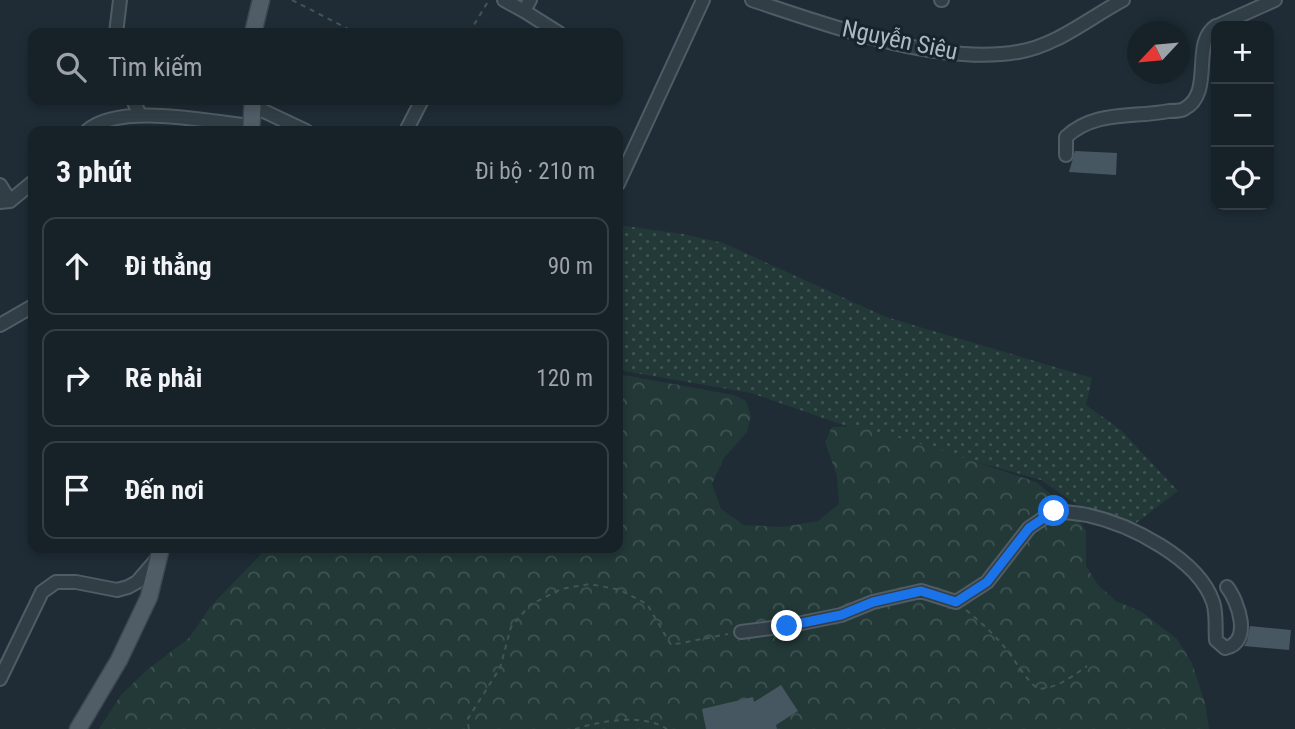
<!DOCTYPE html>
<html lang="vi">
<meta charset="utf-8">
<style>
:root{--surface:#172128;--page:#242e34;--text:#f1f3f6;--muted:#9ea3a8;--line:#363e45}
body{margin:0;font-family:"Roboto Condensed",sans-serif;background:var(--page);color:var(--text)}
.controls{position:absolute;right:21px;top:21px;display:grid;overflow:hidden;border-radius:14px;box-shadow:0 4px 10px #0003}
.controls button{width:63px;height:63px;display:grid;place-items:center;padding:0;border:0;border-bottom:2px solid var(--line);background:var(--surface);color:var(--text);font:35px sans-serif}
.compass{position:absolute;left:1127px;top:21px;width:63px;height:63px;border-radius:50%;background:var(--surface);box-shadow:0 4px 10px #0003;rotate:244deg}
.stop{position:absolute;width:21px;height:21px;margin:-16px;border:5px solid #1a73e8;border-radius:50%;background:#fff}
.stop.end{background:#1a73e8;border-color:#fff;box-shadow:0 2px 7px #0008}
.list{margin:0;padding:0;list-style:none}
h2{display:flex;justify-content:space-between;align-items:center;height:91px;margin:0;padding:0 28px;font-size:30px}
h2 small{font-size:23px;font-weight:400;color:var(--muted)}
.list li{display:grid;grid-template-columns:46px 1fr auto;gap:21px;align-items:center;box-sizing:border-box;height:98px;margin:0 14px 14px;padding:0 14px;border:2px solid var(--line);border-radius:14px}
.list b{display:block;font-size:26px;white-space:nowrap}
.list em{font-size:23px;font-style:normal;color:var(--muted)}
.icon{flex:none;width:38px;height:38px;fill:none;stroke:currentColor;stroke-width:2;stroke-linecap:round;stroke-linejoin:round}
.map{position:relative;flex:none;width:1295px;height:729px;overflow:hidden}
.search{position:absolute;background:var(--surface);box-shadow:0 4px 10px #0003;left:28px;top:28px;width:595px;height:77px;display:flex;align-items:center;gap:18px;box-sizing:border-box;padding:0 24px;border-radius:14px;color:var(--muted);font-size:26px}
.panel{position:absolute;background:var(--surface);box-shadow:0 4px 10px #0003;left:28px;top:126px;width:595px;height:427px;border-radius:14px}
.map>svg:first-child{display:block}
.grass{fill:url(#grass-dots)}
.forest{fill:url(#forest-crowns)}
.building{fill:#475762}
.lines{fill:none;stroke-linecap:round;stroke-linejoin:round}
.minor-casing{stroke:#505c65;stroke-width:16}
.major-casing{stroke:#3c4750;stroke-width:19}
.path{stroke:#405555;stroke-width:2;stroke-dasharray:5 5;stroke-linecap:butt}
.minor{stroke:#323e46;stroke-width:12}
.major{stroke:#505d67;stroke-width:16}
.route{stroke:#1a73e8;stroke-width:9}
.labels{text-anchor:middle;stroke-width:6;stroke-linejoin:round;paint-order:stroke}
.street-label{font-size:24px;fill:#acb9c4;stroke:#18232b}
</style>
<div class="map">
<svg width="1295" height="729" viewBox="0 0 1295 729">
<defs>
<pattern id="grass-dots" width="8" height="8" patternUnits="userSpaceOnUse" patternTransform="scale(1.75)"><rect width="8" height="8" fill="#223937"/><path d="M2 2h.1M6 6h.1" fill="none" stroke="#3f5452" stroke-width="1.8" stroke-linecap="round"/></pattern>
<pattern id="forest-crowns" width="20" height="18" patternUnits="userSpaceOnUse" patternTransform="scale(1.75)"><rect width="20" height="18" fill="#223937"/><path d="M2 6a3 3 0 1 1 6 0M12 15a3 3 0 1 1 6 0" fill="none" stroke="#3f5452"/></pattern>
</defs>
<rect width="100%" height="100%" fill="#1f2c36"/>
<path class="grass" d="M618,225L683,234L723,243L886,317L1092,378L1086,405L1121,430L1178,491L1135,524L1080,507L1041,480L840,424L751,393L618,370Z"/>
<path class="forest" d="M618,374L734,395L746,401L751,417L747,432L724,458L712,484L721,509L744,525L782,527L818,521L839,504L837,476L825,442L832,427L857,426L931,447L1036,482L1074,514L1086,531V566L1098,585L1116,601L1142,612L1177,639L1192,663L1205,703L1209,729H99L121,695L147,670L189,638L211,606L261,554L265,548H618Z"/>
<path class="building" d="M1075,151L1117,153L1116,175L1069,172Z
M1250,626L1291,630L1289,650L1244,646L1247,641Z
M781,685L798,711L776,725L777,729H706L702,709L753,697L754,702Z"/>
<g class="lines">
<defs>
<path id="minor" d="M504,0L524,11L530,0
M752,0C827,25 939,66 1018,52C1056,46 1089,18 1123,0
M941,0H942
M524,11L559,33
M1217,26L1275,0
M116,33L120,0
M133,100L140,115
M253,106L306,131
M87,131C119,102 209,122 251,126L248,131
M406,131L422,100
M1066,155V137C1095,110 1133,118 1169,111C1173,111 1181,111 1184,109C1215,93 1190,43 1216,26
M618,184L703,0
M0,185L10,201
M0,202L10,201L33,182
M0,325L33,306
M741,632L787,626L841,615L873,602L921,591L956,602L987,582L1029,528L1054,511C1065,512 1076,513 1087,515C1129,524 1198,558 1213,602C1217,613 1215,628 1216,640L1225,648C1253,643 1238,601 1227,587
M0,679L42,592L56,582H76L117,590L128,587L137,582L157,559"/>
<path id="major" d="M253,33L261,0
M251,131L253,100
M78,729L119,660L149,597L161,548"/>
</defs>
<use href="#minor" class="minor-casing"/>
<use href="#major" class="major-casing"/>
<path class="path" d="M292,0L356,33
M469,33L489,0
M966,610C982,623 997,637 1010,654C1019,667 1026,679 1038,689C1058,688 1071,677 1087,666
M469,729L467,720L500,668L511,627L530,605L561,589L590,584L620,590L647,604L671,645L728,634
M575,729C601,721 643,713 667,729"/>
<use href="#minor" class="minor"/>
<use href="#major" class="major"/>
</g>
<g class="lines">
<path class="route" d="M787,626L841,615L873,602L921,591L956,602L987,582L1029,528L1054,511"/>
</g>
<g class="labels">
<g class="street-label">
<text transform="translate(900 40) rotate(12)" y="8">Nguyễn Siêu</text>
</g>
</g>
</svg>
<div class="controls">
<button>+</button>
<button>−</button>
<button><svg class="icon" aria-label="locate" viewBox="0 0 24 24"><circle cx="12" cy="12" r="6"/><path d="M12 2v4M12 18v4M2 12h4M18 12h4"/></svg></button>
</div>
<svg class="compass" viewBox="-18 -18 36 36"><path d="M0-13l5 13h-10z" fill="#e53935"/><path d="M0 13l5-13h-10z" fill="#9ea3a8"/></svg>
<div class="stop" style="left:1054px;top:511px"></div>
<div class="stop end" style="left:787px;top:626px"></div>
<div class="search"><svg class="icon" aria-label="search" viewBox="0 0 24 24"><circle cx="10" cy="10" r="6"/><path d="M15 15l6 6"/></svg>Tìm kiếm</div>
<section class="panel">
<h2>3 phút<small>Đi bộ · 210 m</small></h2>
<ul class="list">
<li><svg class="icon" aria-label="ahead" viewBox="0 0 24 24"><path d="M12 20V5M6 11l6-6 6 6"/></svg><div><b>Đi thẳng</b></div><em>90 m</em></li>
<li><svg class="icon" aria-label="right" viewBox="0 0 24 24"><path d="M7 20v-9h11M14 6l5 5-5 5"/></svg><div><b>Rẽ phải</b></div><em>120 m</em></li>
<li><svg class="icon" aria-label="arrive" viewBox="0 0 24 24"><path d="M6 21V4h12l-3 4 3 4H6"/></svg><div><b>Đến nơi</b></div></li>
</ul>
</section>
</div>
